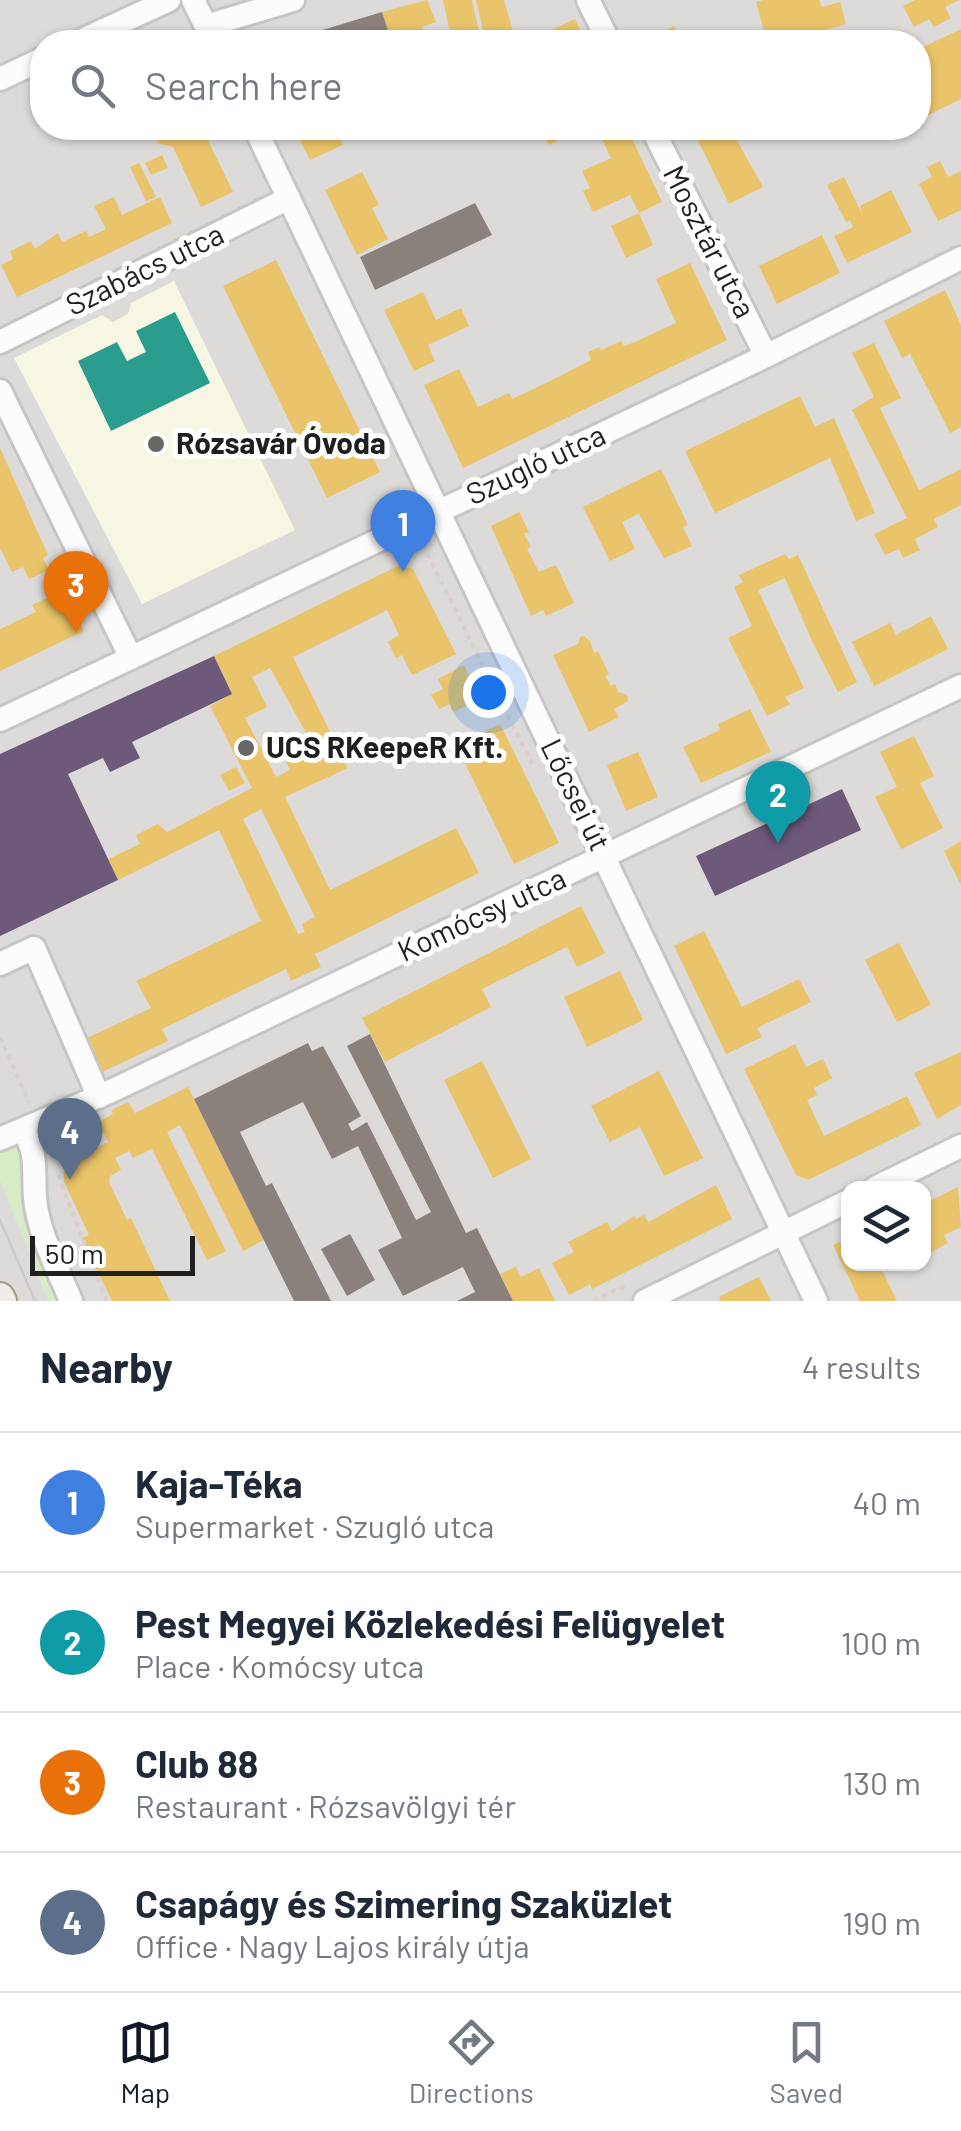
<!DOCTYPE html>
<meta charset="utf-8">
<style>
:root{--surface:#fff;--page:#f2f2f3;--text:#1f2937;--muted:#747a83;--line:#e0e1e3;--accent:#111827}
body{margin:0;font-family:Barlow,sans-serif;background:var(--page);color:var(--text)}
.controls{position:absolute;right:30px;bottom:30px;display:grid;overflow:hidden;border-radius:20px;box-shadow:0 2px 8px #0004}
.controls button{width:90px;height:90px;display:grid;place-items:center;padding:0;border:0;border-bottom:2px solid var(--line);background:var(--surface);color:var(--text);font:50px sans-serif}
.scale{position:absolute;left:30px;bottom:25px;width:165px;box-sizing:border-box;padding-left:10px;border:5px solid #1f1f1f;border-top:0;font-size:28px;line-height:35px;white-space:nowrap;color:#1f1f1f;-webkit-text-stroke:8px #fff;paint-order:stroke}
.you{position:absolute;left:488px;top:692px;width:35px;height:35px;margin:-25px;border:8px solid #fff;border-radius:50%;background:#1a73e8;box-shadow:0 0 0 15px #1a73e833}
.badge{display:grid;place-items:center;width:65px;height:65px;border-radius:50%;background:var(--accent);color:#fff;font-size:32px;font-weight:700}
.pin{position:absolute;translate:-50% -82px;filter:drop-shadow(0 2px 5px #0008)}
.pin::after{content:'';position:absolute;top:52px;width:35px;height:30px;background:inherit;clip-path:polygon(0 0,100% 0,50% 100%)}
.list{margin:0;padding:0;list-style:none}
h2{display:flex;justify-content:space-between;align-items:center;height:130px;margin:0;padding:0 40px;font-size:42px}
h2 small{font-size:32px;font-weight:400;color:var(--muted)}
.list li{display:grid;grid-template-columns:65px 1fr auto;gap:30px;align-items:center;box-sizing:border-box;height:140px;padding:0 40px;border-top:2px solid var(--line)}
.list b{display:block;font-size:38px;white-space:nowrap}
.list p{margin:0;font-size:32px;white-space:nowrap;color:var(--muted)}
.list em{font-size:32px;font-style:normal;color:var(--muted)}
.icon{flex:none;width:55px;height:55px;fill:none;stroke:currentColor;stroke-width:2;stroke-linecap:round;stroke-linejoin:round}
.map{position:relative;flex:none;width:961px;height:1301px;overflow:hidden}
.search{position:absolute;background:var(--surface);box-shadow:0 2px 8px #0004;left:30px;right:30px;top:30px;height:110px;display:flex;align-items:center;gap:25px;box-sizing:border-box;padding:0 35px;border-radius:40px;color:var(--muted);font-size:38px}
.sheet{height:690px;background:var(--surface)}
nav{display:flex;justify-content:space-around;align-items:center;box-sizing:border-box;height:140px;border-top:2px solid var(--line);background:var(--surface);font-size:28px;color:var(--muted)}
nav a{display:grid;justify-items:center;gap:5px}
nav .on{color:var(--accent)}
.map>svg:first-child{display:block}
.residential{fill:#dcdbd9;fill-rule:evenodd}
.education{fill:#f6f6e3}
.grass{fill:#d9ebc6}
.homes{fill:#e9c46a;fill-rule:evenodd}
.offices{fill:#6d597a}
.schools{fill:#2a9d8f}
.industry{fill:#8a817c}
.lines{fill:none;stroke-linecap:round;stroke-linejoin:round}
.minor-casing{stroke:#c6c6c4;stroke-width:28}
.major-casing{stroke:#a49a84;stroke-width:32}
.path{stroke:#dbcdca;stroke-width:4;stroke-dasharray:5 5;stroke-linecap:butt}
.minor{stroke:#fcfcfc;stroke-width:22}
.major{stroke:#f1ece5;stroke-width:28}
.tram{stroke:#cbcbca;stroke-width:2.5}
.poi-dot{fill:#676765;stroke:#fff;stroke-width:4}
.labels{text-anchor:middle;stroke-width:10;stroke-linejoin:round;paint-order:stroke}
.street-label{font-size:30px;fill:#1f1f1f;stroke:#fff}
.poi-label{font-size:30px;font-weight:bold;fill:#1f1f1f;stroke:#fff;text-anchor:start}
</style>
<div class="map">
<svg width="961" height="1301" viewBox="0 0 961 1301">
<rect width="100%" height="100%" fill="#edece8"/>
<path class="residential" d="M0,0H961V1301H0ZM42,42H918V128H42ZM848,1188H924V1264H848Z"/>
<path class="education" d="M174,281L295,530L142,604L14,358L102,315L113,322L128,314L131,303Z"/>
<path class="grass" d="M19,1146L27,1151L28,1218L37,1254L57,1301H48L0,1180V1153Z"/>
<path class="homes" d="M427,0L436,22L422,27L425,37L408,42H392L382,12Z
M443,0H472L480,37L452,42Z
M476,0H504L516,42H486Z
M763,0H819L822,7L840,2L846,24L782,42H767L756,2Z
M915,0H959L945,7L951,18L934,27L929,19L914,27L903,6Z
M575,19L586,42H542L539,36Z
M674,26L683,42H643Z
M961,29V99L922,118L919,109V49Z
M155,128H202L233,192L201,207L173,147L158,143Z
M294,128H335L343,145L310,160Z
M540,128H584L549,145Z
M597,128H627L662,202L639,213L653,245L626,258L611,226L639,213L630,195L593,212L583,191L590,188L582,171L611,158Z
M692,128H757L735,137L763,187L729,204Z
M162,155L168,168L151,175L145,163Z
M940,161L948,177L961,171V210L938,221L919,184L932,177L927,167Z
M139,163L156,197L146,201L130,167Z
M362,172L379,205L372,208L388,239L357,255L325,190Z
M844,177L862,214L860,206L891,190L912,232L847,263L834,236L853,227L850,220L846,222L827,185Z
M114,197L122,215L160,197L172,223L17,297L1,265L13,259L10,251L31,241L35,249L58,233L62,242L86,231L89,237L106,229L94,206Z
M822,235L840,273L777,304L759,266Z
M276,260L380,472L327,498L223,286Z
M690,263L727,340L463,468L424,385L459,369L478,407L509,393L512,399L552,380L591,360L588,352L600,347L601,350L621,341L624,346L635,342L676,323L656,279Z
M945,290L961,325V427L950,433L910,354L902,358L884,321Z
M423,292L436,320L461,308L469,326L428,345L435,361L414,371L384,310Z
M874,343L901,398L880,408L919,490L961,469V505L934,519L938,527L915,539L920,550L903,558L899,549L885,555L874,534L907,518L852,410L874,397L852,353Z
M800,396L815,427L834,418L875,513L856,521L830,458L715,513L685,451Z
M0,448L48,555L43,558L49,570L29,579L23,567L12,572L0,548Z
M661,469L688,525L683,527L692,546L664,558L639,514L622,522L635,549L610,561L583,507Z
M519,512L529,532L524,534L531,547L527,549L539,572L556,565L574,603L546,616L543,610L531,616L491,526Z
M785,554L789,559L798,555L857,682L838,692L812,641L785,578L758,590L804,688L785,697L790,704L767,716L728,638L752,626L734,587L743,582L739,575Z
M400,565L413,569L456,654L412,675L402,655L396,658L388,642L399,635L387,610L293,657L348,768L285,797L330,890L456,828L479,873L315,954L321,967L291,981L286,969L162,1029L168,1041L100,1073L85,1039L151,1008L136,981L261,921L219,830L118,880L108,859L140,844L136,835L158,824L167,832L252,788L210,706L232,694L214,656ZM270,668L319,756L305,763L301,755L286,762L290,770L276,777L245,718L267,707L252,677ZM261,809L315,917L302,924L305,932L298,934L243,819Z
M64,590L84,631L0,671V629L36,612L32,605Z
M931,616L948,649L874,686L852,642L890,623L896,635Z
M584,636L590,641L594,653L598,651L609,674L605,676L611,686L615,684L618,692L627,695L628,701L614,709L619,717L589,732L553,655L578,644L580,637Z
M464,665L479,700L453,712L450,704L439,709L431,695L443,689L438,679Z
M750,709L771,752L701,783L683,747L720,730L718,724Z
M500,724L559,843L514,864L456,745Z
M914,736L934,776L920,783L943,828L901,849L875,797L897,787L880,752Z
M638,752L658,797L626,811L607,765Z
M236,767L245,783L229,791L220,775Z
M961,841V885L944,851Z
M581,906L605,953L577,967L567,947L482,989L491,1007L385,1062L362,1018Z
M704,931L742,1007L799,979L811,1002L757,1028L762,1037L726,1054L674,946Z
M899,943L931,1005L897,1022L865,960Z
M620,971L643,1020L587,1047L564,997Z
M795,1044L806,1067L823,1059L832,1078L814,1088L817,1095L807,1100L824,1136L907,1096L921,1125L808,1180L796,1175L744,1069Z
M961,1052V1105L937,1119L914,1073Z
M482,1061L531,1159L493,1178L444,1080Z
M659,1071L703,1158L664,1176L640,1127L610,1142L591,1106Z
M188,1087L264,1240L243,1251L180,1125L167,1132L226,1251L207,1260L152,1149L133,1158L129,1151L115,1158L121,1170L110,1176L109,1182L127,1220L131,1218L170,1301H112L82,1238L89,1235L64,1182V1171L71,1160L108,1142L98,1122L113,1114L111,1110L128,1102L135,1113Z
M716,1185L732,1219L592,1289L590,1284L569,1295L552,1263L574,1252L568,1242L607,1222L612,1231L634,1216L636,1219L644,1215L648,1222Z
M958,1187L961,1227L944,1235L948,1243L926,1255L924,1204Z
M848,1238V1264H879L897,1301H860L833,1245Z
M516,1267L521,1277L539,1268L555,1301H513L500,1274Z
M759,1277L771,1301H721L719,1297Z"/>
<path class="offices" d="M214,656L232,694L132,742L140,758L110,772L103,758L68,774L118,880L0,936V754Z
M842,789L861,830L715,896L696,856Z"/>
<path class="schools" d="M175,312L210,383L111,431L78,361L117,342L127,361L146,352L136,331Z"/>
<path class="industry" d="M382,12L392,42H286V41Z
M475,203L492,235L375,290L360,257Z
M370,1034L466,1233L477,1228L513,1301H457L475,1292L463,1267L403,1296L378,1250L402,1238L358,1146L332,1159L303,1102L240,1132L266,1186L272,1183L331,1301H294L194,1099L308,1043L312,1051L323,1046L361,1116L348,1124L352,1131L367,1122L416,1220L431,1212L347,1046Z
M350,1234L375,1280L347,1296L321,1249Z"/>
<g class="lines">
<defs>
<path id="minor" d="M193,0L214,42
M588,0L609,42
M206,26L293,0
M78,42L169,0
M0,79L42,59
M255,128L816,1301
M652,128L766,356
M0,342L289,198
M0,391L131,658
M0,720L766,356L961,258
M0,964L34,948L99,1097
M23,1130C38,1153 33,1172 35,1198C38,1233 58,1269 71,1301
M0,1139L107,1093L961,686
M875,1188L961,1146
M645,1301L848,1201"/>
<path id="major" d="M0,1297L2,1301"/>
</defs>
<use href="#minor" class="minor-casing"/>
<use href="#major" class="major-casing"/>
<path class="path" d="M423,545L532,764
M0,1037L29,1102
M58,1175L107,1301
M593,1301L629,1284"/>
<use href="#minor" class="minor"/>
<use href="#major" class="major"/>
<path class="tram" d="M0,1220L35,1301"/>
</g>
<g class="poi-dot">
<circle cx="156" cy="444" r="10"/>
<circle cx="246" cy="748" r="10"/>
</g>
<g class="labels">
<g class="street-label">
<text transform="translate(709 242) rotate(63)" y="10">Mosztár utca</text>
<text transform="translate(145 270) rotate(-26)" y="10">Szabács utca</text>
<text transform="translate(536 465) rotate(-25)" y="10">Szugló utca</text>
<text transform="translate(575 795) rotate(64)" y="10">Lőcsei út</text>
<text transform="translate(482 915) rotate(-25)" y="10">Komócsy utca</text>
</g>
<g class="poi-label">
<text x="176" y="454">Rózsavár Óvoda</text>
<text x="266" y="758">UCS RKeepeR Kft.</text>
</g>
</g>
</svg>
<div class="controls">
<button><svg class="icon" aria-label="layers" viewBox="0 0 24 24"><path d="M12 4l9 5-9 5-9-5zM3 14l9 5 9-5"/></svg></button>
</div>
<div class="scale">50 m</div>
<div class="you"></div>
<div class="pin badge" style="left:403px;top:572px;background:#3f7fe0">1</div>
<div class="pin badge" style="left:778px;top:843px;background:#0f9aa8">2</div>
<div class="pin badge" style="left:76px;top:633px;background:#e8710a">3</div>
<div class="pin badge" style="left:70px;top:1180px;background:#5c6f8a">4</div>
<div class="search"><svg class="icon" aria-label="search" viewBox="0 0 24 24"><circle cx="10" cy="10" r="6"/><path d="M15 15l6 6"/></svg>Search here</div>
</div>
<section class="sheet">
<h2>Nearby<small>4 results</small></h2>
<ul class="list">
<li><span class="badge" style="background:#3f7fe0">1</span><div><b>Kaja-Téka</b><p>Supermarket · Szugló utca</p></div><em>40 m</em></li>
<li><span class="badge" style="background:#0f9aa8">2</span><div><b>Pest Megyei Közlekedési Felügyelet</b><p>Place · Komócsy utca</p></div><em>100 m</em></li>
<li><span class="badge" style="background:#e8710a">3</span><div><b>Club 88</b><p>Restaurant · Rózsavölgyi tér</p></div><em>130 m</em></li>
<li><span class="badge" style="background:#5c6f8a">4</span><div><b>Csapágy és Szimering Szaküzlet</b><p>Office · Nagy Lajos király útja</p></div><em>190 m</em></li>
</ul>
</section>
<nav>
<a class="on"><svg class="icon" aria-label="map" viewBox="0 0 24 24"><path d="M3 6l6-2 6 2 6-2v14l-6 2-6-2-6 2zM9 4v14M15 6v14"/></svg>Map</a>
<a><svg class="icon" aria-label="directions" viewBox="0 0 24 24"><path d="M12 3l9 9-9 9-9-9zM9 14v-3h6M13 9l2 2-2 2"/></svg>Directions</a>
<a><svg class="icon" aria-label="saved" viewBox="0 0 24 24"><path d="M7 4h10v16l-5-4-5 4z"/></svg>Saved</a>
</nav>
